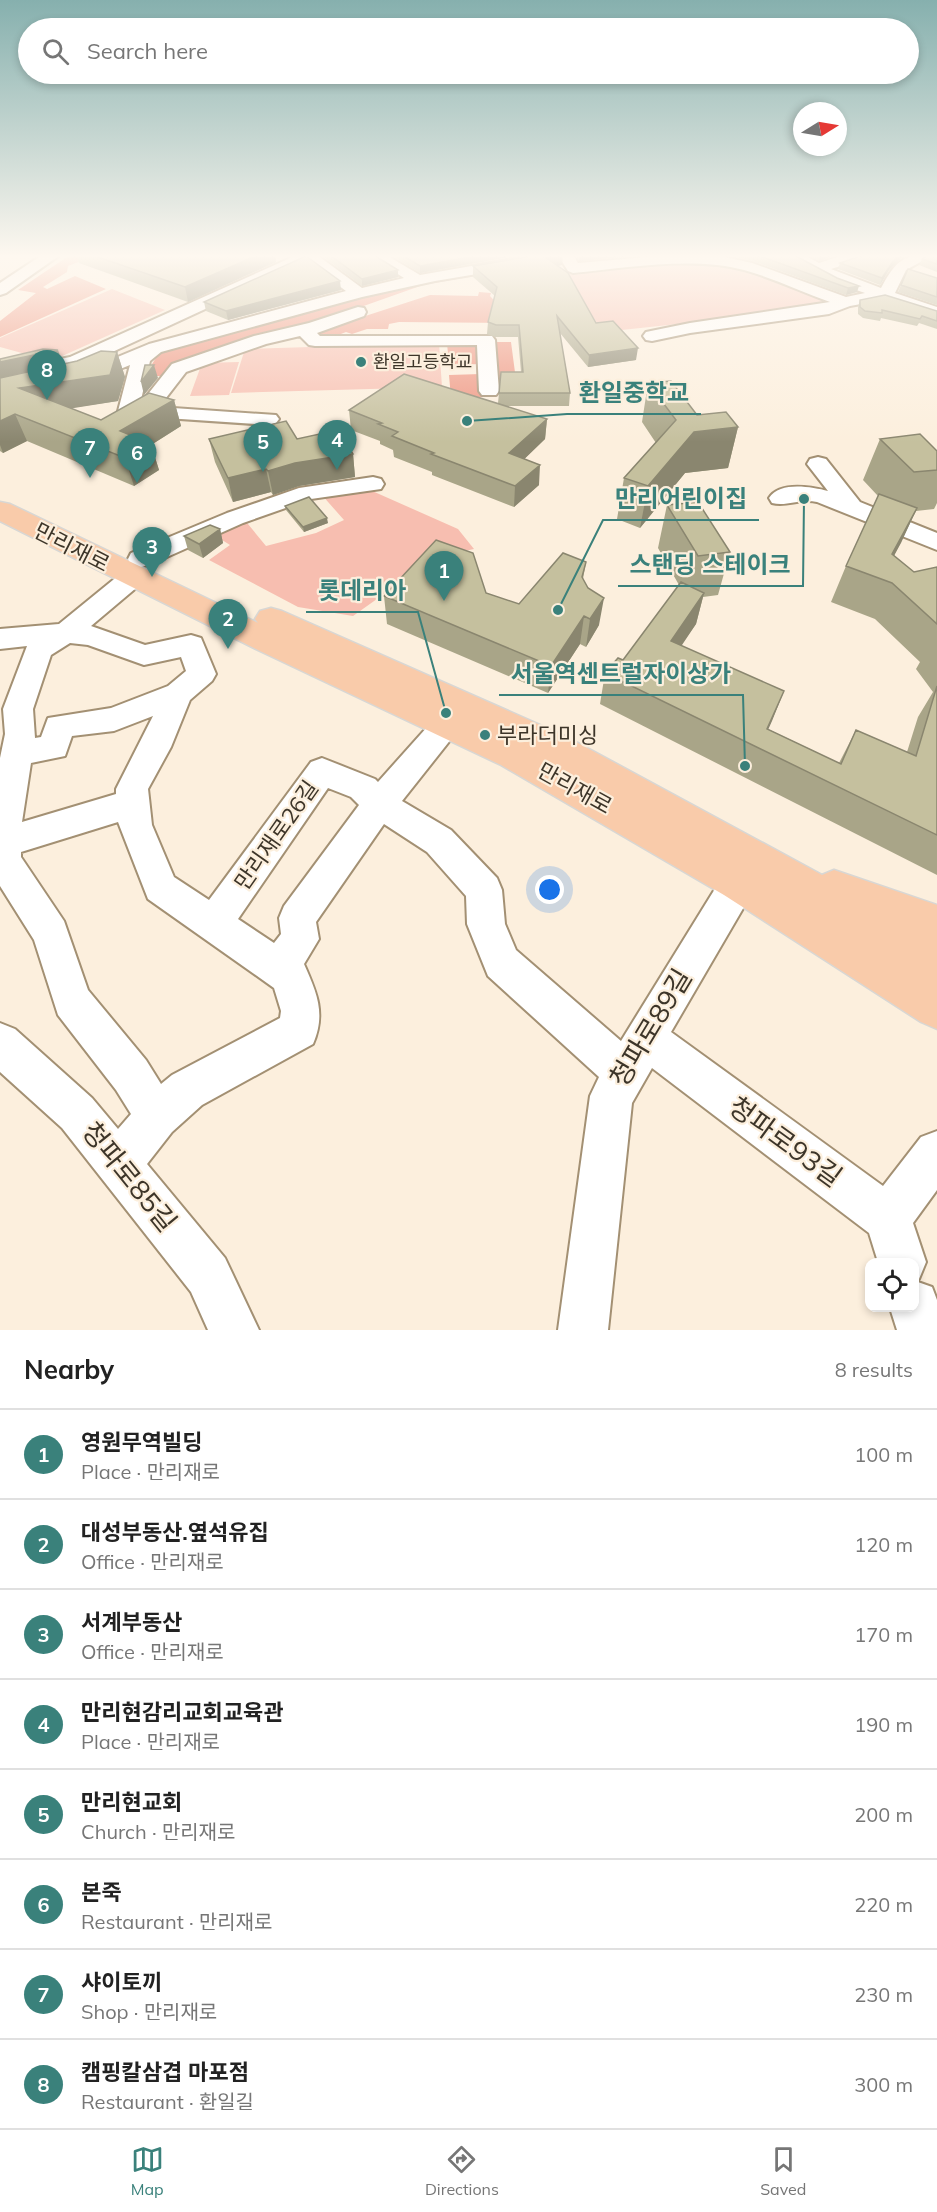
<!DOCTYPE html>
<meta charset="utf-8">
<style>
:root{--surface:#fff;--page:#f2f2f2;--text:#222;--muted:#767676;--line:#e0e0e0;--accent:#3a817b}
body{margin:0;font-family:Mulish,"Noto Sans KR",sans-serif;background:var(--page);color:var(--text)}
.controls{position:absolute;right:18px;bottom:18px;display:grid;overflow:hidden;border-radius:12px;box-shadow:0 3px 9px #0003}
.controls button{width:54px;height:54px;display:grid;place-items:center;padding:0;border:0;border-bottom:2px solid var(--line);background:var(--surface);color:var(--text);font:30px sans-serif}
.compass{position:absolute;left:793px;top:102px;width:54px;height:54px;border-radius:50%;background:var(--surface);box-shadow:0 3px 9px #0003;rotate:79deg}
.you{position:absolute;left:550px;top:890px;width:21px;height:21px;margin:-15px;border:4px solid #fff;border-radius:50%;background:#1a73e8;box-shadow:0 0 0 9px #1a73e833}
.badge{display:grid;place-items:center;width:39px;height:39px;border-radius:50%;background:var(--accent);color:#fff;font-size:20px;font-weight:700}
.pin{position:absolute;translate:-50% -50px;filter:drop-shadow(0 2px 3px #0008)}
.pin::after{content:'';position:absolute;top:32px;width:21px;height:18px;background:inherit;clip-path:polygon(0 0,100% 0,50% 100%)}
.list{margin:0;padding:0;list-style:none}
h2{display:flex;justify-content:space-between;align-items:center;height:78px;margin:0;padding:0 24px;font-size:26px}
h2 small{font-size:20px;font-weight:400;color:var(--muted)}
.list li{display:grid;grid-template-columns:39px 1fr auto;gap:18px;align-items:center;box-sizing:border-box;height:90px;padding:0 24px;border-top:2px solid var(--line)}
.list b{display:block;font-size:22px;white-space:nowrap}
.list p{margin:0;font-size:20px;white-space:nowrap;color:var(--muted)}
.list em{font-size:20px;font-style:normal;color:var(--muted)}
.icon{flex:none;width:33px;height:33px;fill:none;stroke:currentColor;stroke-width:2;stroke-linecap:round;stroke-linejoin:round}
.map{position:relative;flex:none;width:937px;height:1330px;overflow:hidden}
.search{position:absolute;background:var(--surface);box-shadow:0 3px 9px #0003;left:18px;right:18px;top:18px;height:66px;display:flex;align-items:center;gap:15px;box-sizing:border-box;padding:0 21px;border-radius:33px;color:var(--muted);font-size:22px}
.sheet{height:798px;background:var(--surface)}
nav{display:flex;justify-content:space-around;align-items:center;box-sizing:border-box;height:84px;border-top:2px solid var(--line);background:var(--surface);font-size:16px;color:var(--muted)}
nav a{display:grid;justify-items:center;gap:3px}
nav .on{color:var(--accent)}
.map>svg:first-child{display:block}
.green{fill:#f7beb0}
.forest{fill:#ee9480}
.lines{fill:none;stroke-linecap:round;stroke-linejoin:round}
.minor-casing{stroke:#a39073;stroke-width:4}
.major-casing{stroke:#d8d7d4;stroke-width:3}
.minor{fill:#fff;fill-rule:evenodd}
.major{fill:#f9cbaa;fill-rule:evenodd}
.wall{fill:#a9a588}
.shaded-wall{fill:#8a866f}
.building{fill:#c5c09e;stroke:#8a866f;stroke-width:1.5}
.poi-dot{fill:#3a817b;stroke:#fcefdd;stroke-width:2}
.labels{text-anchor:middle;stroke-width:4.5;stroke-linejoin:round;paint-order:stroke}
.far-poi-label{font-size:18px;fill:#3d3529;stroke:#fcefdd;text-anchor:start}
.street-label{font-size:22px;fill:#3d3529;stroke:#fcefdd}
.poi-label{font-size:22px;fill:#3d3529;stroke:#fcefdd;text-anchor:start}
.near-street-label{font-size:27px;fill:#3d3529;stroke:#fcefdd}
.leader{fill:none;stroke:#3a817b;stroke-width:2}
.callout-dot{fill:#3a817b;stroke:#fcefdd;stroke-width:2}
.callout-label{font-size:24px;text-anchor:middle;font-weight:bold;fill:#3a817b;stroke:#fcefdd;stroke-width:4.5;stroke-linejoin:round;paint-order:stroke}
</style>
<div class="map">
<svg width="937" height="1330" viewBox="0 0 937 1330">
<rect width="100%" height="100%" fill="#fcefdd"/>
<path class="green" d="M668,262L731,266L838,301L826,308L603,332L563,272Z
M112,289L165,310L51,361L0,347V338Z
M439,343L442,387L231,393L245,349Z
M239,362L229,395L190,396L202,363Z
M370,490L458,529L474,549L436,557L353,616L298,607L209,560L230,545L211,533L243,518L266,546L316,533L344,520L321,494Z"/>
<path class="forest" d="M70,255H97L68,266L67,272L43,287L47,289L75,276L106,289L0,337V321L36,293L18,290Z
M520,268L423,285L166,376H149V369L159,353L401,288L440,279Z
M479,292L491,293L490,296L503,310L523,323L399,322L389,324L388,329H367L352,334L346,332L328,339L316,332L430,295L478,296Z
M479,342L482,364L449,365L447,343Z
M493,342H511L516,380L496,381Z
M481,374L484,397L451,398L449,375Z"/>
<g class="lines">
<defs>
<path id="minor" d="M42,255H60L6,293L0,295V283Z
M297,255H317L362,288L404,278L368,255H386L420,275L534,255H573L578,263L671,255L720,256L752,263L846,297L865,293L836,283L784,255H804L819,263L844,255H868L866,258L831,269L881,288C896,261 901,255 933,255L906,270L895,293L937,307V318L883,300L850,306L829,314L690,333L652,341L646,340L643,336L646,332L690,323L830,302C802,292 773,278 744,270C693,256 625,268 573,273L568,271L561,260L435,281L362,297L161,352L150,361L140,404L172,364L254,336L309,323L358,307L364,308L366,312L364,316L317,333L320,336H492L495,340L499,391L496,395H482L479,391L477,345L315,346L309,345L300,336L266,344L186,372L159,407L276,415L279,419L276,423L269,425L121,415L118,411L130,365L86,383L79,381L77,377L79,373L149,344L346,291L307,262L82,366L40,375H0V363H40L70,357Z
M818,457L826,459L860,502L937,533V550L817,502C800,498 787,507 772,503L769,498C780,481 811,487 828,491L807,464L810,459Z
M373,477L381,479L384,484L381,489L311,499L243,523L149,565L140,567L131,565L128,559L131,553L227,513L299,488Z
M133,569L142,571L146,577L142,583L91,626L145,645L191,635L201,638L216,674L212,681L190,700L171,747L148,789L152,825L174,877L209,900L311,762L322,758L375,779L378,782L437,716L448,712L459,716L463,724L402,801L451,830L497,878L502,890L505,924L516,950L621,1041L726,871L739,866L752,871L757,882L752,893L671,1032L883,1186L921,1137L937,1131V1190L913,1223L926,1262L919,1279L915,1281L932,1287L937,1300V1330H897L890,1308H914V1262H878L869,1233L652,1068L632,1103L608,1330H558L590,1096L599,1077L488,976L467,924L466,896L427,852L384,824L316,922L319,939L304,964C317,993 326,1014 313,1044L202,1105L172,1132L147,1164L225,1258L259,1330H208L191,1292L62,1128L0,1072V1023L15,1029L92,1098L118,1129L131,1114L116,1090L58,1015L34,940L0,886V758L5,734L3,709L27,646L0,649V629L59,624L124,571ZM70,643L88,645L144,665L181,657L186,671L168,686L111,708L48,718L41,737L35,738L33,709L51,655ZM153,716L116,789V794L22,822L31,763L65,756L72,736L114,731ZM328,788L351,797L359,805L284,906L279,918L281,934L274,943L238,919ZM118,822L148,899L274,988L281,1011L280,1018L172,1075L161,1084L146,1060L88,990L64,921L21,857V852Z"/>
<path id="major" d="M0,502L10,504L258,623L255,619L260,611L271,608L282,611L565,736L822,875L834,870L937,905V1029L921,1022L724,895L501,765L260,651L0,521Z"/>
</defs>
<use href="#minor" class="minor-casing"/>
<use href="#major" class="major-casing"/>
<use href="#minor" class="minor"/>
<use href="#major" class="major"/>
</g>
<path class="wall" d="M77,255H275L276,262L188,302L79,263Z
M321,255H374L398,270V277L362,286Z
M391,255H519L420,273Z
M575,255H641L579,261Z
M727,255H794L857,292L846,295L753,261Z
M809,255H835L819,261Z
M937,255V272L919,265L922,259Z
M900,259L889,270L880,285L838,269L840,263Z
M562,265L558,266L596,323L636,360L588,367L560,333L570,393L569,406H505L547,419L545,439L524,459L539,485L514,507L432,475V472L394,457L393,450L380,444V441L351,430L349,410L498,403L499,393L521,372L518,337H495L487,334L488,322L495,296L473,277V266Z
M937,278V305L898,292L901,285Z
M341,290L228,320L206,311L204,302Z
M860,300L937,311V329L919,323L917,326L881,318L880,321L863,318L858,314V307Z
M117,352L125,377L118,401L70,408L101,420L174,400L181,426L151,445L159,470L134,486L27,441L3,453L0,451V359L63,364Z
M648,383L697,415L738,427L728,468L685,473L640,528L617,519L624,478L656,443L642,422Z
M209,439H297L353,454L355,477L299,486L273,495L271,492L233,502L215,462Z
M880,439L937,451V503L934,509L916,511L894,556L914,572L937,567V875L600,704L605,673L623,660L679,585L658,548L667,505L730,552L718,595L703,597L696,624L681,645L768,729L839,763L856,730L907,752L918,717L933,692L916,669L920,662L875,619L831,602L846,566L878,496L863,480Z
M285,506L328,523L304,532L286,510Z
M220,529L223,543L203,558L188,550L184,536Z
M586,562L583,579L599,625L586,647L580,644L548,693L387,624L384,596L486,593L519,604Z"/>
<path class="shaded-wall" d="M258,255H275L276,262L188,302L185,287Z
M482,255H519L420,273V266Z
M556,255H563L562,265L544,268L545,257Z
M580,255H641L579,261Z
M821,255H835L819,261Z
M899,255H910L900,259L889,270L880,285L882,278L892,263Z
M398,270V277L362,286V279Z
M340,281L341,290L228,320L226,311Z
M859,286L857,292L846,295L848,288Z
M638,348L636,360L588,367L589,355Z
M58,350L67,375L0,390V362Z
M117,352L125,377L118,401L30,415L19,388Z
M154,365L158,378L144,395L141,382Z
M174,400L181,426L151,445L159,470L134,486L125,458L120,431Z
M15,414L27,441L3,453L0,445V421Z
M547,419L545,439L509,474V453Z
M738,427L728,468L685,473L640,528L648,486L694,432Z
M353,454L355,477L299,486L273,495L268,471L295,463Z
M540,465L539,485L514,507L515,486Z
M266,469L271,492L233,502L228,478Z
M917,508L901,543L881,579L892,554Z
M327,518L328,523L304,532L303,527Z
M220,529L223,543L203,558L199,544Z
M704,593L696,624L664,672L671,641Z
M604,598L599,625L586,647L590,619Z
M584,616L580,644L548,693L551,666Z
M784,691L772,721L760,748L767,729Z"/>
<path class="building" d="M92,255H258L185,287Z
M330,255H374L398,270L362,279Z
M402,255H482L420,266Z
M537,255H556L545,257L568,273L596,323L613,321L638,348L589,355L557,316L570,393H499L501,372H523L519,325H496L488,322L497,287L473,266Z
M757,255H794L837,278L859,286L848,288Z
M863,255H899L892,263L882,278L840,263Z
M928,255H937V264L922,259Z
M306,256L340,281L226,311L204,302Z
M908,269L937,278V297L901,285Z
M885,295L937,311V321L922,316L920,319L882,310V313L865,311L860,307V300Z
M43,349L58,350L0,362V359Z
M101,351L117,352L110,375L19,388L101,420L149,393L174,400L120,431L150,443L125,458L15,414L0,421V378L77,361Z
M145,365H154L141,382Z
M404,374L547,419L509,453L540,465L515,486L431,454L434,453L392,436L398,432L378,424L382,423L349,410Z
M671,381L697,415L726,412L738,427L694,432L648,486L624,478L676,420L648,383Z
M286,421L297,439L338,430L353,454L295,463L268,471L266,469L228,478L209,439Z
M920,434L937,451V470L914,472L880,439Z
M879,494L917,508L892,554L914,572L937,567V624L892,583L846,566Z
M309,497L327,518L303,527L285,506Z
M698,502L730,552L698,556L667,505Z
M210,525L220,529L199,544L184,536Z
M436,540L473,553L486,593L519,604L563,553L586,562L582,577L588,588L604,598L590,619L584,616L551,666L384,596Z
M681,582L704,593L671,641L784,691L767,729L841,764L856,730L916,756L937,686V835L605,673L618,658L623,660Z"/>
<linearGradient id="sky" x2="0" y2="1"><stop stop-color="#86b0ae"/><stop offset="0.58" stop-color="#fef8f0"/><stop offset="1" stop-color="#fef8f0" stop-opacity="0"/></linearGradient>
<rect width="937" height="442" fill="url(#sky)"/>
<g class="poi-dot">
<circle cx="361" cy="362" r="6"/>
<circle cx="485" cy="735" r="6"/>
</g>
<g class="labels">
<g class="far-poi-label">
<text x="373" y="368">환일고등학교</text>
</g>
<g class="street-label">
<text transform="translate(72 547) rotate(27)" y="8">만리재로</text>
<text transform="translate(575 788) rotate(29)" y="8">만리재로</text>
<text transform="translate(276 835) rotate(-55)" y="8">만리재로26길</text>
</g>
<g class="poi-label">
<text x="497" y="743">부라더미싱</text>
</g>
<g class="near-street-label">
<text transform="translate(651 1028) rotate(-59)" y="9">청파로89길</text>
<text transform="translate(785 1142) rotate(36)" y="9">청파로93길</text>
<text transform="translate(129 1177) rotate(51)" y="9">청파로85길</text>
</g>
</g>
<path class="leader" d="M467 421L567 414H701M558 610L603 520H759M804 499L803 586H618M446 713L418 612H306M745 766L743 695H499"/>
<g class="callout-dot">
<circle cx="467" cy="421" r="6"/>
<circle cx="558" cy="610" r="6"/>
<circle cx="804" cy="499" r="6"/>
<circle cx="446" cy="713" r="6"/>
<circle cx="745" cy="766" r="6"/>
</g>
<g class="callout-label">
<text x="634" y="401">환일중학교</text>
<text x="681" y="507">만리어린이집</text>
<text x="710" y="573">스탠딩 스테이크</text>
<text x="362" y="599">롯데리아</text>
<text x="621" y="682">서울역센트럴자이상가</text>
</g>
</svg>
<div class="controls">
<button><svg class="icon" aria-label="locate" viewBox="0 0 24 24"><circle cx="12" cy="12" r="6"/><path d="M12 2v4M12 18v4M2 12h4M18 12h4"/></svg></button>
</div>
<svg class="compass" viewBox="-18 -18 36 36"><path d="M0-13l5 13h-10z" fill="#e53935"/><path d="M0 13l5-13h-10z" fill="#767676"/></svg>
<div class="you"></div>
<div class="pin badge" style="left:444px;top:601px">1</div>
<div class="pin badge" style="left:228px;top:649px">2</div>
<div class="pin badge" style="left:152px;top:577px">3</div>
<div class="pin badge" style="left:337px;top:470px">4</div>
<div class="pin badge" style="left:263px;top:472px">5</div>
<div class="pin badge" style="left:137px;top:483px">6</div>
<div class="pin badge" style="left:90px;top:478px">7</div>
<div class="pin badge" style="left:47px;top:400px">8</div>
<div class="search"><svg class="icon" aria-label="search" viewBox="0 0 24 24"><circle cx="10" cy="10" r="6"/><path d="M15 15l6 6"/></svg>Search here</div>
</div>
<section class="sheet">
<h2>Nearby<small>8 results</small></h2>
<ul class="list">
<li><span class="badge">1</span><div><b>영원무역빌딩</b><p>Place · 만리재로</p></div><em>100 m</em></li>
<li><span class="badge">2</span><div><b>대성부동산.옆석유집</b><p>Office · 만리재로</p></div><em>120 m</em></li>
<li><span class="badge">3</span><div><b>서계부동산</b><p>Office · 만리재로</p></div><em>170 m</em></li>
<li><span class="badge">4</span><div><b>만리현감리교회교육관</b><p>Place · 만리재로</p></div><em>190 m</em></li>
<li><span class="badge">5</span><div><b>만리현교회</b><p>Church · 만리재로</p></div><em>200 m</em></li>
<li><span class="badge">6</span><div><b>본죽</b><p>Restaurant · 만리재로</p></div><em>220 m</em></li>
<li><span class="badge">7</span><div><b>샤이토끼</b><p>Shop · 만리재로</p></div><em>230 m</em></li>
<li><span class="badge">8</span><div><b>캠핑칼삼겹 마포점</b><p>Restaurant · 환일길</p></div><em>300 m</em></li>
</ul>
</section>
<nav>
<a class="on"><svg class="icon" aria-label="map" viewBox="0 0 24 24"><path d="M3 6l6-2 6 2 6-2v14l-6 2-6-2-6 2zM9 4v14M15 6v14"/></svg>Map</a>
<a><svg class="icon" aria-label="directions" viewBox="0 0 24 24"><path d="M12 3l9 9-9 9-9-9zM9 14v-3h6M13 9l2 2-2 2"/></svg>Directions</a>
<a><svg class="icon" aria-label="saved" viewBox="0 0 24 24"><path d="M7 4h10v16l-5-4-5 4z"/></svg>Saved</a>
</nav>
